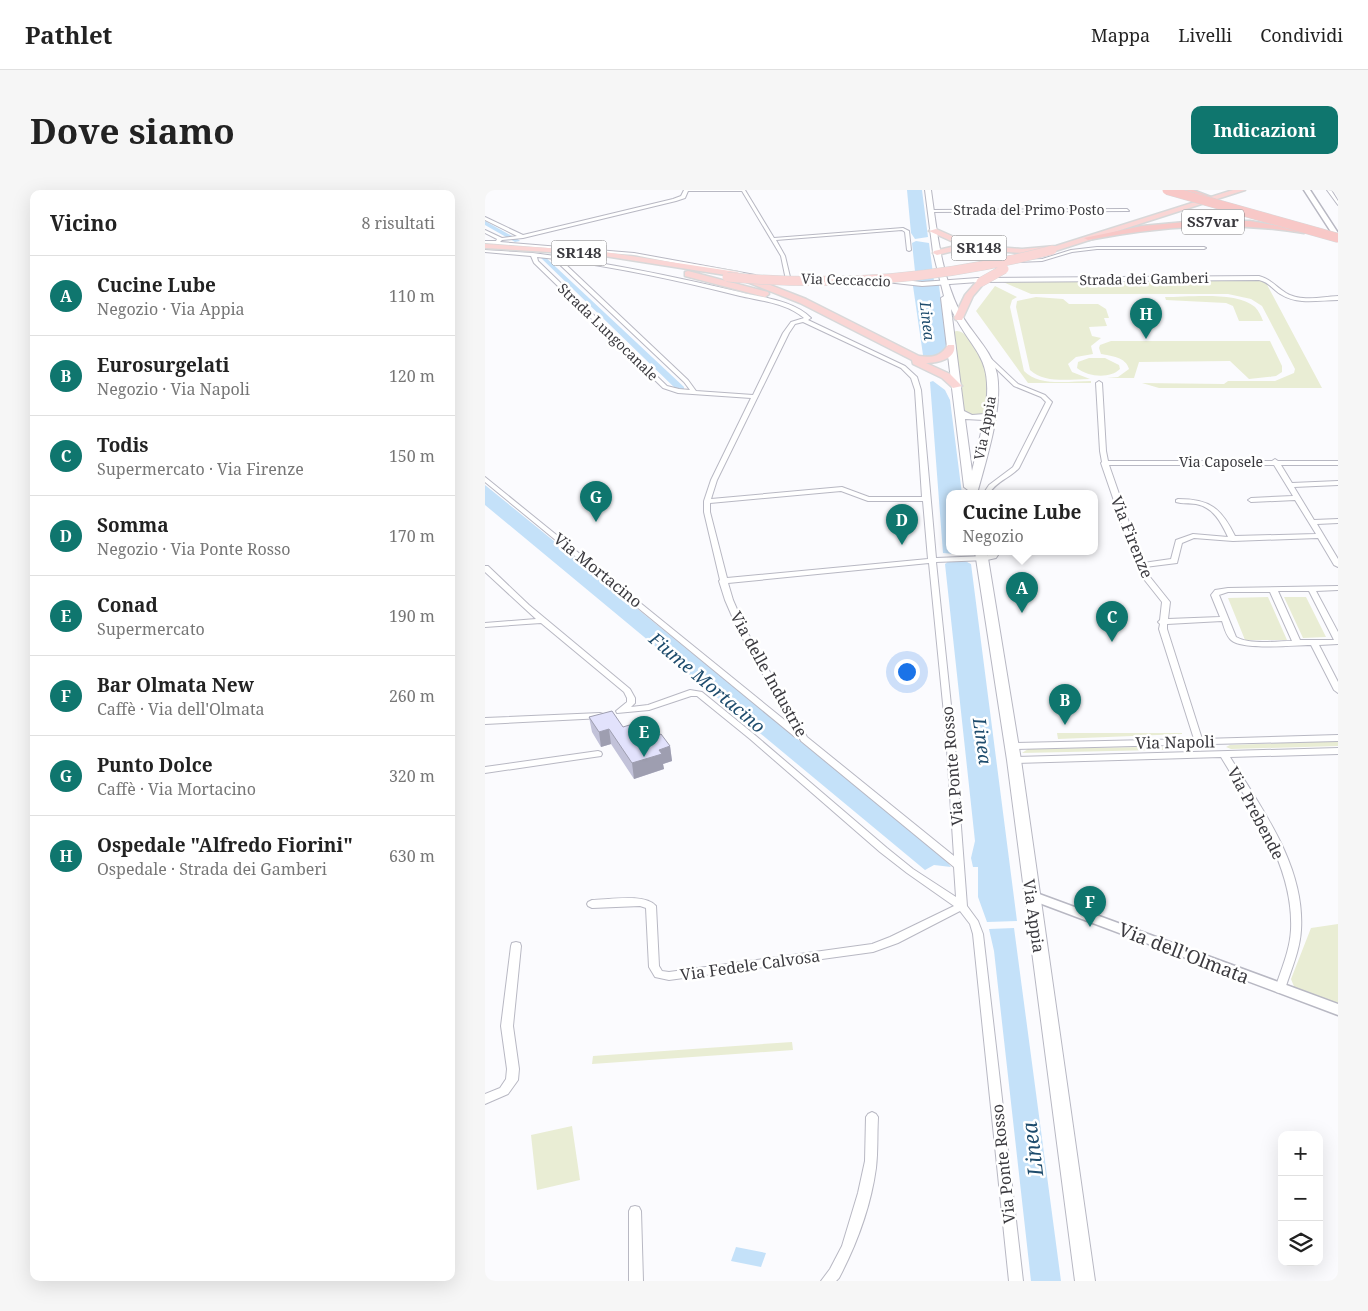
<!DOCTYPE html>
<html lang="it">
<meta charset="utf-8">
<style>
:root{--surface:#fff;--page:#f6f6f6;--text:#222;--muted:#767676;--line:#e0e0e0;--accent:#0f766e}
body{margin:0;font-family:"Noto Serif",serif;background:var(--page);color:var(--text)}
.controls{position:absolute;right:15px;bottom:15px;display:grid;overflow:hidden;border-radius:10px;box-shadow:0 5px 20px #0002}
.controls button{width:45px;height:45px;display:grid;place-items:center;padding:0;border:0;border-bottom:1px solid var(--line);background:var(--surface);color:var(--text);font:25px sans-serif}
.you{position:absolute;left:421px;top:481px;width:18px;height:18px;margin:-12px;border:4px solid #fff;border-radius:50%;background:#1a73e8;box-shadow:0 0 0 8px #1a73e833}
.badge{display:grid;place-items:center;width:32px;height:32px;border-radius:50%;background:var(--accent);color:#fff;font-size:16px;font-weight:700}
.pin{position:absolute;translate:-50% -41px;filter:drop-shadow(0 1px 2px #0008)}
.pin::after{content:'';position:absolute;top:26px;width:18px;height:15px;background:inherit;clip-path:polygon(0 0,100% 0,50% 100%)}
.popup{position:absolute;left:461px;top:300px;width:152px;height:65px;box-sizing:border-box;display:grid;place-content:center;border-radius:10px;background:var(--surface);filter:drop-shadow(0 1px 4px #0005);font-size:16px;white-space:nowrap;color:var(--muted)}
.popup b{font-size:19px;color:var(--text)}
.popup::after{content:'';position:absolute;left:50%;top:100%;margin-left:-10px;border:10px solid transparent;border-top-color:var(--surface)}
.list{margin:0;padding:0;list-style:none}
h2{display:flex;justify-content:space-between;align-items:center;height:65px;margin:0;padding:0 20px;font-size:21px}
h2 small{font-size:16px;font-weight:400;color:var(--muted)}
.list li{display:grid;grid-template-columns:32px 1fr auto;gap:15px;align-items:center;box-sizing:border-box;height:80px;padding:0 20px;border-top:1px solid var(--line)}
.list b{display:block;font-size:19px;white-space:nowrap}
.list p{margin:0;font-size:16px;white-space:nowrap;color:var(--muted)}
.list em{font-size:16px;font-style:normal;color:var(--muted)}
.icon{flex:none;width:28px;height:28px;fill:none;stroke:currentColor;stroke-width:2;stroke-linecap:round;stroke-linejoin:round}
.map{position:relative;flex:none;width:853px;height:1091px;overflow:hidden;border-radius:10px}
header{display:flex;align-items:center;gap:30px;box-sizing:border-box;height:70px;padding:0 25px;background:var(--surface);border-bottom:1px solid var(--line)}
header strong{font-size:24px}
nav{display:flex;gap:28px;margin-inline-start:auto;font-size:18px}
.intro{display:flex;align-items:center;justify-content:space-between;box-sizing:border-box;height:120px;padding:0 30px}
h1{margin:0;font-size:35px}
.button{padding:12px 22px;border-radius:10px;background:var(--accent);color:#fff;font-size:18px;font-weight:700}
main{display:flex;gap:30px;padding:0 30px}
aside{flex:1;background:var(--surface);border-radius:10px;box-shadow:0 5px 20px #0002}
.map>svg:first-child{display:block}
.green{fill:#e9edd4}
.water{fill:#c4e1f9}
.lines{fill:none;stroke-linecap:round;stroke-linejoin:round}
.canal{fill:#c4e1f9;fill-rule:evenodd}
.minor-casing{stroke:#b8b8c3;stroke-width:2}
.tertiary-casing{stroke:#b8b8c3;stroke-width:3}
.secondary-casing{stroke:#b8b8c3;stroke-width:2}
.primary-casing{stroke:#d8d8d9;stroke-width:3}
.trunk-casing{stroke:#d8d8d9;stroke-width:3}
.minor{fill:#fff;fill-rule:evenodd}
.tertiary{fill:#fff;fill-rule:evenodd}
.secondary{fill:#fff;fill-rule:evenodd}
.primary{fill:#fad6d5;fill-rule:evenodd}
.trunk{fill:#f8c8c7;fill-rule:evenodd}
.primary-bridge-casing{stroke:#d8d8d9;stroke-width:10;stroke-linecap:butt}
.trunk-bridge-casing{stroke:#d8d8d9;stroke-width:10;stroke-linecap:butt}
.primary-bridge{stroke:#fad6d5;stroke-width:9}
.trunk-bridge{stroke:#f8c8c7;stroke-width:9}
.wall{fill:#c2c2d9}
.shaded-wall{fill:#9e9eb0}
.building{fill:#e2e2fc;stroke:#9e9eb0}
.labels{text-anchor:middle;stroke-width:5;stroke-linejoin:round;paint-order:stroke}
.far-street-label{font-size:14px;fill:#3b3a3f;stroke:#fff}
.shield{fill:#fff;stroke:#767579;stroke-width:1}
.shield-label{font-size:15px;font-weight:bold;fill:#3b3a3f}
.far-water-label{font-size:15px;font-style:italic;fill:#1e4c6d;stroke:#fff}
.street-label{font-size:16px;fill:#3b3a3f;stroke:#fff}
.water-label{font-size:18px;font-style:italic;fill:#1e4c6d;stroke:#fff}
.near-street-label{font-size:19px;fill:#3b3a3f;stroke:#fff}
.near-water-label{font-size:21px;font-style:italic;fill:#1e4c6d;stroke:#fff}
</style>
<header>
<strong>Pathlet</strong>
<nav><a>Mappa</a><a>Livelli</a><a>Condividi</a></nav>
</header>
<div class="intro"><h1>Dove siamo</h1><a class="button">Indicazioni</a></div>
<main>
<aside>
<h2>Vicino<small>8 risultati</small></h2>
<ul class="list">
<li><span class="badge">A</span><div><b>Cucine Lube</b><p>Negozio · Via Appia</p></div><em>110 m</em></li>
<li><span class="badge">B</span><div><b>Eurosurgelati</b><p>Negozio · Via Napoli</p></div><em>120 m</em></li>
<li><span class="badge">C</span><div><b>Todis</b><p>Supermercato · Via Firenze</p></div><em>150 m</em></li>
<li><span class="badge">D</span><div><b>Somma</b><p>Negozio · Via Ponte Rosso</p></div><em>170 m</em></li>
<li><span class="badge">E</span><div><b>Conad</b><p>Supermercato</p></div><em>190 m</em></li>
<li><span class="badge">F</span><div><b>Bar Olmata New</b><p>Caffè · Via dell'Olmata</p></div><em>260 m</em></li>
<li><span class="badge">G</span><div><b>Punto Dolce</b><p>Caffè · Via Mortacino</p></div><em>320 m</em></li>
<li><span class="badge">H</span><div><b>Ospedale &quot;Alfredo Fiorini&quot;</b><p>Ospedale · Strada dei Gamberi</p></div><em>630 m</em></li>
</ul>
</aside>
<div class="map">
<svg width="853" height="1091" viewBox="0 0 853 1091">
<rect width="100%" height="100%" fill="#fbfbfe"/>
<path class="green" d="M779,89L837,198H674L657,193L739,194L743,191H790L809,183L810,179L777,116L766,109L743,104H546L518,92Z
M510,96L532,107L527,110L525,117L539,181C554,197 585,191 606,191V193H543L491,121Z
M551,107L578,109L584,114H613L621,119L624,128H619L622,136L604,137L607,146L616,148L606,156L608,164L591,167L583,174L587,182L605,189C586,189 560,194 545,180L531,117L532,111Z
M680,107C704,107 752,101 770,117C774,121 776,126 778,131H754L748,116L741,113L681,110Z
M472,141C480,142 483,148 487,154C505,179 507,196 498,225L492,227L479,224L467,142Z
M626,151H785L797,176V182L791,186L764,189L745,171L654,172L649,188H622L633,187L644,179C641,167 626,166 616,164L614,158L615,155Z
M604,168H620L634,175L635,179C625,189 603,187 592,178L593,172Z
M783,407L802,450H760L743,408Z
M799,407H821L841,447L818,448Z
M572,543H697V544L573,549Z
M853,551V556L746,559L741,557L745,555Z
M713,556L717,559L537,563L543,559Z
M853,734V814L810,799L806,789L826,738Z
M307,852L308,860L107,874L108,866Z
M87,936L95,990L52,1000L46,945Z"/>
<path class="water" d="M422,0H437L443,47L430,49L426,43Z
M431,51L444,53L449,91H431L427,53Z
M447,94L454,95L462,159L457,165L444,167L438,165L428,96Z
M448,191L460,200L465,210L477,304H464V362H485L480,365L458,363L445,192Z
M0,295L459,668L466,677L449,675L440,680L0,315Z
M464,371H480L486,374L532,731L502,732L493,707V677H488L486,668L490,651L460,374Z
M529,738L576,1091H546L509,761L504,739Z
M251,1057L281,1063L276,1077L246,1071Z"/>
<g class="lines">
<path class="canal" d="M0,31L34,50L35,51L30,52L0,35Z
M57,64L199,197V201H193L55,67L54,66Z"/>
<defs>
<path id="minor" d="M199,0H260L289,48L418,38L424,41L426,60L424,61L422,60L420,42L417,40L291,50L300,66L305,87L313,89L310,91L301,90L296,66L257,1H203L200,8L191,11L38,48L17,50L15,52L149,63L270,85L271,86L268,88L149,65L0,53V51H11L12,49L0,43V40L17,48L32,46L0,30V27L38,45L188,9L196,6Z
M842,0H846L853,11V15Z
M642,19L644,21L446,22L444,21L446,20Z
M612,57H719L721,58L719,59H612L587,62L557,71L528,72L526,71L528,70L557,69L586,60Z
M0,60L48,63L70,66L72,65L75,67C135,75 195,88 255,102C278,108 308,110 326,128L323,130L420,176L432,187L436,200L451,368L501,366L505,364L507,362H515L511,368L502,370L451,372L469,544L482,716L493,731L498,744L538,1091H524L488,744L485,734L475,721L413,753L388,762L184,790L170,787L164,777L161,718L155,716L107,718L103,716L102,714L103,712L107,710C123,710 160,703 171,716L174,776L177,781L184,782L387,754L405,747L469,716L422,683L395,662L265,549L212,506H206L164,520L132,523L131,521L142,512V508L139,502L56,433L0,437V433L51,429L0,382V376H3L44,415L145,499L150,508V513L146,517L163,515L205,500L217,502L271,546L402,658L428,679L471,707L469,677L316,551L314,547H310L0,292V287L307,536L253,440L240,410L234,391L235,390L219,322V311L226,290L266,208L193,203L178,198L49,73L46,66L0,62ZM52,67L71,69L72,72L199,192L205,200L194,199L182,196L53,71ZM76,70C136,78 196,91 255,106C277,111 301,113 319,128L306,132L298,143L268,205L211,201L203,190ZM318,132L416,178L426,188L430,200L437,307H384L357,297L226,309L232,290L304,143L310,134ZM356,301L383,311H438L443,369L242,388L225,322V313ZM444,373L461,544L469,666L322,547L261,440L248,410L243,393Z
M774,86C786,89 791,97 801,103C816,112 837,107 853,106V110C835,110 813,115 797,105C788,100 784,92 774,90L493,92L437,96L401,92L398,90L401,88L437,92L493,88Z
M499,162L533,194L560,205L567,212L534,278C525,288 510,292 504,304H498L504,295L528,277L561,212L556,207L529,196L497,165L496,164Z
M614,191L617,193L621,261L623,271H787L790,269L793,271H853V275H796L807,293L853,291V295L809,297L829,330L853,329V333L832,334L853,369V377L849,375L833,348L748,351L709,348L697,353L692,373L660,377L665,387L685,412L683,429L735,427L726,405L730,400L743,398L853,396V400L831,401L853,442V454L834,455L853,492V503L849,500L826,455C810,455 755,461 745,449C741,445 739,437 737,431L682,434V439L717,549L853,545V551L526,559L522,556L526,553L709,549L674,439L675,434L673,432L675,430L677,412L658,388L649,369L616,273L617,272L615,261L611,193ZM624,275H789L808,306L766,308L763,310L766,312L810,310L831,344L750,346C736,318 725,309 693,309L691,310V312C697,314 704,313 711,314C728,317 736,332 743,347L708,344L691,350L686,369L658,373ZM793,401H824L849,450H815ZM743,402H785L807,451C791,451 765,455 751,447L734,405Z
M115,523L118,524L119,526L118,528L0,534V528Z
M853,558V564L745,567C777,619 820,676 816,740C815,760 806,780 800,799L799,802L795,803L791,802L790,799C796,780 805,760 806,740C809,676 767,619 736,567L529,573L525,570L529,567Z
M113,561L116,562L117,564L116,566L0,583V577Z
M31,752L35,753L36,756L28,836L34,879L33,890L23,904L0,914V904L15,898L21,889L22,879L16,836L26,756L27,753Z
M387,922L391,924L393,927C392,944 393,961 391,978C386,1015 372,1054 354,1088L351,1091H336L345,1079L357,1056L373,1003L380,971L381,927L383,924Z
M150,1016L154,1017L156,1021L158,1091H144V1021L146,1017Z"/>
<path id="tertiary" d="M819,0H825L853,43V50L850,48Z
M546,701L853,814V825L541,708L540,705L541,702Z"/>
<path id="secondary" d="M440,0H446C452,42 456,84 475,122C486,143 507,160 512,184C518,219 501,270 492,304H482L483,300L479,297L456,108L459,106L448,62ZM466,119C489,166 509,164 500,224L487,225L479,221ZM480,229L499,230L487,281Z
M490,362H502L536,570L610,1091H590L522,570Z"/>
<path id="primary" d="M748,0H760L567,62L563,60L537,63L477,59L452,65L448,63L449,61L475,55L444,41L451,39L487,55L537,59L571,56Z
M0,54L113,61L252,82L321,109L434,166C447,168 455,167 463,155H469C472,169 452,173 441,173L465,184L477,196L468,198L457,188L428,174L427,170L315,113L247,86L113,65L0,58Z
M203,81L283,102L284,104L280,107L200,86V82Z
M493,90L500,92L488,106L477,130H471L469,128L480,105Z"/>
<path id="trunk" d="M697,0H708L731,9L724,11Z
M711,31H765L823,41L819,43C746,31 676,36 603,50L599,48L657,36Z"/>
</defs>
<use href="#minor" class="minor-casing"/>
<use href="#tertiary" class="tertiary-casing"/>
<use href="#secondary" class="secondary-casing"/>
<use href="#primary" class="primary-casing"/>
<use href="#trunk" class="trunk-casing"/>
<use href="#minor" class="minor"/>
<use href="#tertiary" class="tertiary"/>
<use href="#secondary" class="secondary"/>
<use href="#primary" class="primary"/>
<use href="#trunk" class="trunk"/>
<defs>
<path id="primary-bridge" d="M242,87C355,97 457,89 567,60
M496,92L519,79"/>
<path id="trunk-bridge" d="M682,0L853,48"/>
</defs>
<use href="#primary-bridge" class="primary-bridge-casing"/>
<use href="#trunk-bridge" class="trunk-bridge-casing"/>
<use href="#primary-bridge" class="primary-bridge"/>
<use href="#trunk-bridge" class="trunk-bridge"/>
</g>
<path class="wall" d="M104,527L138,537L172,546L185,556L187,571L178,574L179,579L149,589L126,554L116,557L107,542Z"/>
<path class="shaded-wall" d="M124,539L126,554L116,557L114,542Z
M185,556L187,571L178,574L179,579L149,589L147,573L174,560Z"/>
<path class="building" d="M127,521L138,537L161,530L172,546L176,544L185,556L174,560L177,564L147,573L124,539L114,542L104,527Z"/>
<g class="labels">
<g class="far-street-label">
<text x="544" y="25">Strada del Primo Posto</text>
<text transform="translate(659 89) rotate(-1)" y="5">Strada dei Gamberi</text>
<text transform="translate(361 90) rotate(2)" y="5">Via Ceccaccio</text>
<text transform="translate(123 142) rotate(44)" y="5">Strada Lungocanale</text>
<text transform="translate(500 238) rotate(-79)" y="5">Via Appia</text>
<text x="736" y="277">Via Caposele</text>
</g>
<g class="shield">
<rect x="697" y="19.5" width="62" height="25" rx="4"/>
<rect x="466.5" y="45.5" width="55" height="25" rx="4"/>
<rect x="66.5" y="50.5" width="55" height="25" rx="4"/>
</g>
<g class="shield-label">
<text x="728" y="37">SS7var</text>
<text x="494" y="63">SR148</text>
<text x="94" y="68">SR148</text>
</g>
<g class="far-water-label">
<text transform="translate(442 131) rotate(83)" y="5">Linea</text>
</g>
<g class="street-label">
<text transform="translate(647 347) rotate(68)" y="6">Via Firenze</text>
<text transform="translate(113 380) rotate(39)" y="6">Via Mortacino</text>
<text transform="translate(284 484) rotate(61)" y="6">Via delle Industrie</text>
<text transform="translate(690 552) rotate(-1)" y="6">Via Napoli</text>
<text transform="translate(467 576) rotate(-95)" y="6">Via Ponte Rosso</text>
<text transform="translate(771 623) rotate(62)" y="6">Via Prebende</text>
<text transform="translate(549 726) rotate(82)" y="6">Via Appia</text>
<text transform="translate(265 775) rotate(-8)" y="6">Via Fedele Calvosa</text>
<text transform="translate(518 974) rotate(-96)" y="6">Via Ponte Rosso</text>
</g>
<g class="water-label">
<text transform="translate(222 493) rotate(40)" y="6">Fiume Mortacino</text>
<text transform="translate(497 551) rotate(82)" y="6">Linea</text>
</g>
<g class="near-street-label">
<text transform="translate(699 763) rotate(21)" y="7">Via dell'Olmata</text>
</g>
<g class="near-water-label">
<text transform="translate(548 959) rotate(-97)" y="7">Linea</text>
</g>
</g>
</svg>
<div class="controls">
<button>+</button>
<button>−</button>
<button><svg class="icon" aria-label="layers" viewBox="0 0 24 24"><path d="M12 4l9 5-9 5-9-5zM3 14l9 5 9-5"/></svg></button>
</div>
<div class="you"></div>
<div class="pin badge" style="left:537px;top:423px">A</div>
<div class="popup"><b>Cucine Lube</b>Negozio</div>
<div class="pin badge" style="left:580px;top:535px">B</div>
<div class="pin badge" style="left:627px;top:452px">C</div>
<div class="pin badge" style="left:417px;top:355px">D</div>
<div class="pin badge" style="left:159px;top:567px">E</div>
<div class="pin badge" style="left:605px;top:737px">F</div>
<div class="pin badge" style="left:111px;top:332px">G</div>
<div class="pin badge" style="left:661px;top:149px">H</div>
</div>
</main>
